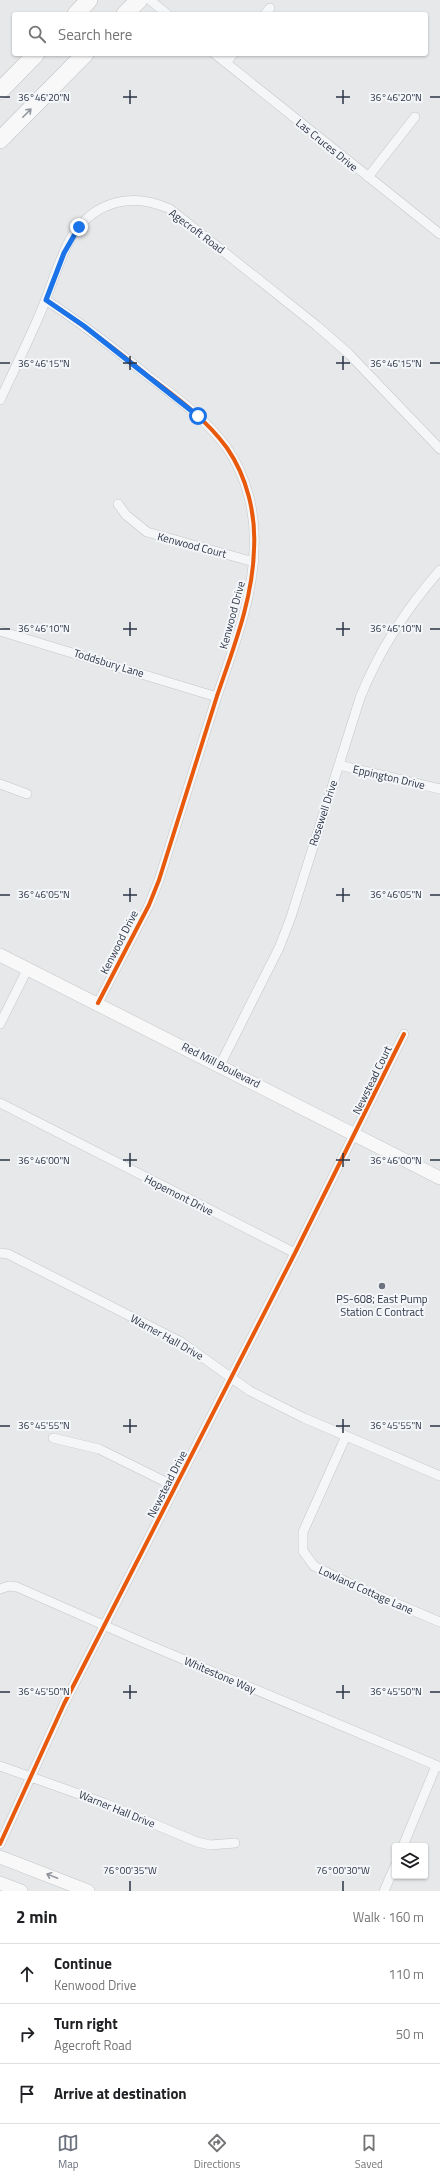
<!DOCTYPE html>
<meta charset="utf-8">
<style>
:root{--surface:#fff;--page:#f6f6f6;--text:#202124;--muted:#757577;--line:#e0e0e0;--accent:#6c737f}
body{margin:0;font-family:"Titillium Web",sans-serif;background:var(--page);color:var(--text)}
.controls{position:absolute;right:12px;bottom:12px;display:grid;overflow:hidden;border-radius:4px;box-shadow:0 1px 3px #0004}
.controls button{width:36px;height:36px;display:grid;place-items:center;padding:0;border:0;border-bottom:1px solid var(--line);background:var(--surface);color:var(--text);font:20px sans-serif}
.stop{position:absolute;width:12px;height:12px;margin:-9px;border:3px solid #1a73e8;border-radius:50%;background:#fff}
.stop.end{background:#1a73e8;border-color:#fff;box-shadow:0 1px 4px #0008}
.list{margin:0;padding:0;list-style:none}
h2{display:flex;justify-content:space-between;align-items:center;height:52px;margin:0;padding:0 16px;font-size:17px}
h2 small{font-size:13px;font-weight:400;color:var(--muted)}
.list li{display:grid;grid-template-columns:26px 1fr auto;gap:12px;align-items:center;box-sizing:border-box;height:60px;padding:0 16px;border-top:1px solid var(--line)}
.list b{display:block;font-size:15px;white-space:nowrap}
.list p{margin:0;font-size:13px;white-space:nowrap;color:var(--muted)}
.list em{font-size:13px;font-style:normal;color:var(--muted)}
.icon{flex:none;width:22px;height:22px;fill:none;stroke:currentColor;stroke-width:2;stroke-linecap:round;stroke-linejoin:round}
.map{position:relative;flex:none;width:440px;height:1891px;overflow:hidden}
.search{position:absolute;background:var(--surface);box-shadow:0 1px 3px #0004;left:12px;right:12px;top:12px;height:44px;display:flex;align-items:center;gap:10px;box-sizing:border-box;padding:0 14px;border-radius:4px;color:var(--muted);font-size:15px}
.sheet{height:232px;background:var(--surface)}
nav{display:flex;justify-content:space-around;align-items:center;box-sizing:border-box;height:56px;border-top:1px solid var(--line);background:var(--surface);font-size:11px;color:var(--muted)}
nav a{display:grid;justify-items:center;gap:2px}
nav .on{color:var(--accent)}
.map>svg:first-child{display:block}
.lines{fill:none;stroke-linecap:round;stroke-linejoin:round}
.street-casing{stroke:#c4c6c8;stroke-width:10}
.secondary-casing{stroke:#c4c6c8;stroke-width:14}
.highway-casing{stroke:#b8bbbf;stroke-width:18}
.street{stroke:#f5f6f7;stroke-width:9}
.secondary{stroke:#f8f8f8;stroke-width:13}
.highway{stroke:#f8f8f8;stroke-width:17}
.cycleway-casing{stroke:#f4f6f9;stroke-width:6}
.cycleway{stroke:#e8590c;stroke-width:4}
.oneway{stroke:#92969e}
.route{stroke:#1a73e8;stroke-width:5}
.ticks{fill:none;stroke:#2b3445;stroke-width:1.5}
.poi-dot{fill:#6c737f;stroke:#f4f6f9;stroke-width:1.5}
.labels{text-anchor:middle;stroke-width:4;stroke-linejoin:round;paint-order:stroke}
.street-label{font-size:11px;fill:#2b3445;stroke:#f4f6f9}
.poi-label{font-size:11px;fill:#2b3445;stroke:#f4f6f9}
.ticks-label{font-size:10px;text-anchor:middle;fill:#2b3445;stroke:#f4f6f9;stroke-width:4;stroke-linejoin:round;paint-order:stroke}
</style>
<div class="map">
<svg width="440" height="1891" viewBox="0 0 440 1891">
<rect width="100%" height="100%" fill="#e6e8ea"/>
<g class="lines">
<defs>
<path id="street" d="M150,0L167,14
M265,14L270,8
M215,54L440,234
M226,63L233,54
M368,177L415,117
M46,300C81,323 115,349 148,376C176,397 206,419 227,448C247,477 256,514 254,549C253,599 233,649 217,696C198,757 178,818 159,880L149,905L98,1003
M0,400C14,370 29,340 42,309C52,285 59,258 72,236C96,200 133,192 170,209L317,326L349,354L440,449
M118,504L126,515L147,532L254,562
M0,631L217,697
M339,765L440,789
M0,784L27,794
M0,1024L28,968
M220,1065L279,948L291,917L360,698C379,650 406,609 440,570
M0,1103L295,1253
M0,1253L8,1254L181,1342L250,1391L304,1418L440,1476
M346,1436L303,1532V1551L314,1566L353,1585L440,1622
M53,1438L99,1449L176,1487
M0,1589L9,1586L17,1587L142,1642L440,1767
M0,1766L104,1803L197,1842L210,1845L235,1843
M0,1844L64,1704L295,1253L404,1034
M403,1846L436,1766
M384,1891L395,1866"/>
<path id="secondary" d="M0,955L440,1178
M0,1857L88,1891
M0,1883L21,1891"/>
<path id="highway" d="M76,14L89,0
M125,14L139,0
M0,91L36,54
M0,140L85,54"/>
</defs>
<use href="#street" class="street-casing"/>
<use href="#secondary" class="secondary-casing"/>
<use href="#highway" class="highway-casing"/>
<use href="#street" class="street"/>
<use href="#secondary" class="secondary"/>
<use href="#highway" class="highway"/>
<defs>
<path id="cycleway" d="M46,300C81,323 115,349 148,376C176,397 206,419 227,448C247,477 256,514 254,549C253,599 233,649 217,696C198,757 178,818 159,880L149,905L98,1003
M0,1844L64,1704L295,1253L404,1034"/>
</defs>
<use href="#cycleway" class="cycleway-casing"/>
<use href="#cycleway" class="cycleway"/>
</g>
<defs><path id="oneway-shaft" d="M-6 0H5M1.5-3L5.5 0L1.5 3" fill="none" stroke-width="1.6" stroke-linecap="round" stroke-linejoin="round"/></defs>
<g class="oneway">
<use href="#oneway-shaft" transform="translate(27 113) rotate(-45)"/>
<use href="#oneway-shaft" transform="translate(52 1876) rotate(-158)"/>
</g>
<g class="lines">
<path class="route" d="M79,227L64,253L46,300L84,326L198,416"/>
</g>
<path class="ticks" d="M130,90V104M343,90V104M0,97H10M123,97H137M336,97H350M430,97H440M130,356V370M343,356V370M0,363H10M123,363H137M336,363H350M430,363H440M130,622V636M343,622V636M0,629H10M123,629H137M336,629H350M430,629H440M130,888V902M343,888V902M0,895H10M123,895H137M336,895H350M430,895H440M130,1153V1167M343,1153V1167M0,1160H10M123,1160H137M336,1160H350M430,1160H440M130,1419V1433M343,1419V1433M0,1426H10M123,1426H137M336,1426H350M430,1426H440M130,1685V1699M343,1685V1699M0,1692H10M123,1692H137M336,1692H350M430,1692H440M130,1881V1891M343,1881V1891"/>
<circle class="poi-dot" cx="382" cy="1286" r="4"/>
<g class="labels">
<g class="street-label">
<text transform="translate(327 145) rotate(39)" y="4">Las Cruces Drive</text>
<text transform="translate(197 231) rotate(37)" y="4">Agecroft Road</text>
<text transform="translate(192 545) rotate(15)" y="4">Kenwood Court</text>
<text transform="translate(232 615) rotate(-75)" y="4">Kenwood Drive</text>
<text transform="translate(109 663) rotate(17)" y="4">Toddsbury Lane</text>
<text transform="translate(389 777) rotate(13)" y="4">Eppington Drive</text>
<text transform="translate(323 813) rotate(-72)" y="4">Rosewell Drive</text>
<text transform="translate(119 942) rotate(-63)" y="4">Kenwood Drive</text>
<text transform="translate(221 1065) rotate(27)" y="4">Red Mill Boulevard</text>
<text transform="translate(372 1080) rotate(-64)" y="4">Newstead Court</text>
<text transform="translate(179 1195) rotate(27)" y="4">Hopemont Drive</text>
<text transform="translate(167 1337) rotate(29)" y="4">Warner Hall Drive</text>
<text transform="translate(167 1484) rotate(-63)" y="4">Newstead Drive</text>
<text transform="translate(366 1590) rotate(24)" y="4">Lowland Cottage Lane</text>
<text transform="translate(220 1675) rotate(23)" y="4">Whitestone Way</text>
<text transform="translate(117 1809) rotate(22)" y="4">Warner Hall Drive</text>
</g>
<g class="poi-label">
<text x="382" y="1303">PS-608; East Pump<tspan x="382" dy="13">Station C Contract</tspan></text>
</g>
</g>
<g class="ticks-label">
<text x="44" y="101">36°46'20"N</text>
<text x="396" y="101">36°46'20"N</text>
<text x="44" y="367">36°46'15"N</text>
<text x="396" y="367">36°46'15"N</text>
<text x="44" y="632">36°46'10"N</text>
<text x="396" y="632">36°46'10"N</text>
<text x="44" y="898">36°46'05"N</text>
<text x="396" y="898">36°46'05"N</text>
<text x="44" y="1164">36°46'00"N</text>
<text x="396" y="1164">36°46'00"N</text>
<text x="44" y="1429">36°45'55"N</text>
<text x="396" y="1429">36°45'55"N</text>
<text x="44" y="1695">36°45'50"N</text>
<text x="396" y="1695">36°45'50"N</text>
<text x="130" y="1874">76°00'35"W</text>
<text x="343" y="1874">76°00'30"W</text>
</g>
</svg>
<div class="controls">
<button><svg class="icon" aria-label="layers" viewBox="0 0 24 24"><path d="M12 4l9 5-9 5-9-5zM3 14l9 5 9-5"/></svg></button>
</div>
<div class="stop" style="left:198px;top:416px"></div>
<div class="stop end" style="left:79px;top:227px"></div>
<div class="search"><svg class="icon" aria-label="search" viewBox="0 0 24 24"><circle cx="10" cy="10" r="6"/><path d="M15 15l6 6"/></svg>Search here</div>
</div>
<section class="sheet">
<h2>2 min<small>Walk · 160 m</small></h2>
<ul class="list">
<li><svg class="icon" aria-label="ahead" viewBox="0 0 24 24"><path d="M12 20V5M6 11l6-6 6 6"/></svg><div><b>Continue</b><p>Kenwood Drive</p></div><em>110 m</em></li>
<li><svg class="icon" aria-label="right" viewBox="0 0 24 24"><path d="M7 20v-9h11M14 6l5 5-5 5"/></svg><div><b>Turn right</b><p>Agecroft Road</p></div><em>50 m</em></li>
<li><svg class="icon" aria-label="arrive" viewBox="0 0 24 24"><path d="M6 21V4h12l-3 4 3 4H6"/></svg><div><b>Arrive at destination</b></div></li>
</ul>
</section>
<nav>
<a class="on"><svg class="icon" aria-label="map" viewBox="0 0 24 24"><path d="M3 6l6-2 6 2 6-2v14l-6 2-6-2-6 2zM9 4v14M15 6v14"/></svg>Map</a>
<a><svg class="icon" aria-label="directions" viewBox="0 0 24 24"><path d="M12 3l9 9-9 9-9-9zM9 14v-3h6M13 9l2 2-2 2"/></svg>Directions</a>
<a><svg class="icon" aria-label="saved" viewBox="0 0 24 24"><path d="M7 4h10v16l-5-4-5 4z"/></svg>Saved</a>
</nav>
